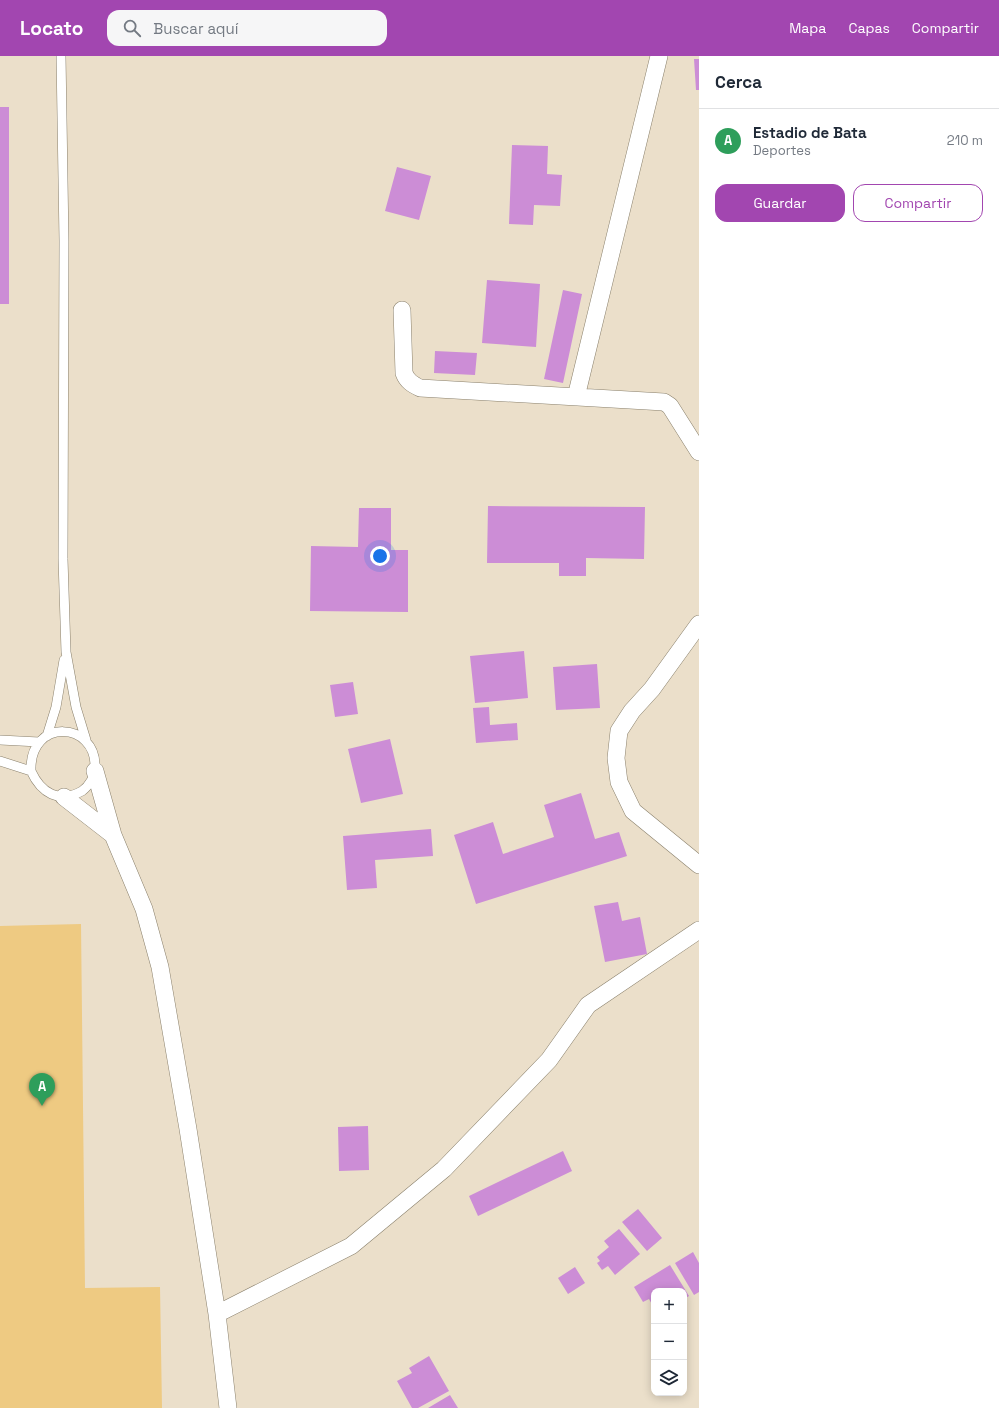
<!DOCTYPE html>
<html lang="es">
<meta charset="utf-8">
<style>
:root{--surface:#fff;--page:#f6f6f7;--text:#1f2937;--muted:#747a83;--line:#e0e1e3;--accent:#a246b0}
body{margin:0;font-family:"Space Grotesk",sans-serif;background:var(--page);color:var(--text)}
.controls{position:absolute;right:12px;bottom:12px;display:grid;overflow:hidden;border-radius:8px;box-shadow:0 2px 10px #0003}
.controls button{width:36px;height:36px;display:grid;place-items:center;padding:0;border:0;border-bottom:1px solid var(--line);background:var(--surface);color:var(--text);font:20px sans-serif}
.you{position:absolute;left:380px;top:500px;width:14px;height:14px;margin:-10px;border:3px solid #fff;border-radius:50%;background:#1a73e8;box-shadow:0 0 0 6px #1a73e833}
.badge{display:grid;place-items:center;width:26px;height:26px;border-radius:50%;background:var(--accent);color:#fff;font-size:13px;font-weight:700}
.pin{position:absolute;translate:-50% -33px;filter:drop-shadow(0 1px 2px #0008)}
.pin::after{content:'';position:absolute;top:21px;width:14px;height:12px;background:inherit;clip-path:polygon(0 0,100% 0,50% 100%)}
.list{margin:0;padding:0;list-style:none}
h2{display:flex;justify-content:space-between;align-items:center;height:52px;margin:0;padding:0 16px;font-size:17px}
h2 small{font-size:13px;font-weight:400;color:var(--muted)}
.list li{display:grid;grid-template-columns:26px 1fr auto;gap:12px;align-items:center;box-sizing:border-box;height:64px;padding:0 16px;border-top:1px solid var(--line)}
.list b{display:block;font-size:15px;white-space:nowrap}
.list p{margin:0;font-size:13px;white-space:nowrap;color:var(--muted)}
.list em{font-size:13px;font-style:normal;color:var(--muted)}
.actions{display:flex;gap:8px;padding:12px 16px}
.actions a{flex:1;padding:9px 0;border:1px solid var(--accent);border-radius:12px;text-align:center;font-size:14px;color:var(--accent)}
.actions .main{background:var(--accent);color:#fff}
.icon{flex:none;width:22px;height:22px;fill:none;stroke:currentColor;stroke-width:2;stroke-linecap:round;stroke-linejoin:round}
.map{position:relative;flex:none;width:699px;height:1352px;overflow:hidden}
header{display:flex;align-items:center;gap:24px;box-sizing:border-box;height:56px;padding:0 20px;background:var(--accent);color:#fff}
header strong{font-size:19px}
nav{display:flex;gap:22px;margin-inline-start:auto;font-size:14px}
.search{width:280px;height:36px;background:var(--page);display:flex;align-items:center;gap:10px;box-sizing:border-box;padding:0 14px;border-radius:12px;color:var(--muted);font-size:15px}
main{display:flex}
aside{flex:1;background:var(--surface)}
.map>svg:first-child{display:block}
.green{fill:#eeca82}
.building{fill:#cc8dd6}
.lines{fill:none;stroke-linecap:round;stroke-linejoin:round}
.lane-casing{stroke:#8a806c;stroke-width:10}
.street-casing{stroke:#8a806c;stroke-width:18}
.lane{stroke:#fff;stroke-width:9}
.street{stroke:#fff;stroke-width:17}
</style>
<header>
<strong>Locato</strong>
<div class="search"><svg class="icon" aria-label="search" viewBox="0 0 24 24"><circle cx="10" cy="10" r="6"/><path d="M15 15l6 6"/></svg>Buscar aquí</div>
<nav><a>Mapa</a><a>Capas</a><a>Compartir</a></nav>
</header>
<main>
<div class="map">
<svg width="699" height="1352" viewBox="0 0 699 1352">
<rect width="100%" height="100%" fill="#ebdfca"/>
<path class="green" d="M81,868L85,1232L160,1231L162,1352H0V870Z"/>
<path class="building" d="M694,3H699V34H696Z
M0,51H9V248H0Z
M512,89L548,90L547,118L562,119L560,150L534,149L533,169L509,168Z
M397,111L431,120L419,164L385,155Z
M487,224L540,228L536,291L482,287Z
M563,234L582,238L563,327L544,323Z
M435,295L477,297L475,319L434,317Z
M488,450L645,451L644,503L586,502V520H559V507H487Z
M359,452H391V494H408V556L310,555L311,490L358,491Z
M524,595L528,642L475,647L470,600Z
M597,608L600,652L556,654L553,611Z
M353,626L358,658L335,661L330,629Z
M489,651L490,669L517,667L518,684L476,687L473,652Z
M390,683L403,738L361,747L348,693Z
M581,737L595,783L619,776L627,800L476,848L454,779L493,766L503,798L554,781L544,749Z
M431,773L433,800L375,804L377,832L347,834L343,780Z
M618,846L622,865L640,861L647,898L605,906L594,850Z
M368,1070L369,1114L339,1115L338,1071Z
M563,1095L572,1115L478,1160L469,1140Z
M638,1153L662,1182L647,1195L622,1166Z
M619,1173L640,1198L615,1219L608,1210L602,1214L597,1207L600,1205L597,1201L609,1191L604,1185Z
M693,1196L699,1207V1236L694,1239L675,1207Z
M670,1209L689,1240L684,1243V1235H654V1252L649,1243L643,1246L634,1231Z
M575,1211L585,1227L568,1238L558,1222Z
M429,1300L449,1335L418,1352H412L397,1325L412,1317L409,1312Z
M450,1339L458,1352H428Z"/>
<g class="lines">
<defs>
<path id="lane" d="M61,0L64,185L63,503L66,596L76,651L86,684
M47,680L56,651L64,604
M0,684L39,686
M0,705L31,715C41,737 59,748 82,735C89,730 95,720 95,712C97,665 29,661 31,715"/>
<path id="street" d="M402,254L404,317C407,325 412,328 420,332L664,346L670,350L699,396
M576,341L659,0
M699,568L652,633L632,655L619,675L616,702L619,726L633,755L699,809
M95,715L113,779L144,853L160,911L188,1073L217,1258L228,1352
M64,741L113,779
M217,1258L351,1190L444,1113L549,1004L588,949L699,874"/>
</defs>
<use href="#lane" class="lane-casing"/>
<use href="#street" class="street-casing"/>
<use href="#lane" class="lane"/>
<use href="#street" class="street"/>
</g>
</svg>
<div class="controls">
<button>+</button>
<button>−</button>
<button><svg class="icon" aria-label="layers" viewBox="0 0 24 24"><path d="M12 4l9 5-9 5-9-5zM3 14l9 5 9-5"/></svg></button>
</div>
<div class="you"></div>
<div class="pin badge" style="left:42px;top:1050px;background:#2e9e5b">A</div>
</div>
<aside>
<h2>Cerca<small></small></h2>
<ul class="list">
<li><span class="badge" style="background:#2e9e5b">A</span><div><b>Estadio de Bata</b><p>Deportes</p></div><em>210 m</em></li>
</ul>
<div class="actions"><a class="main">Guardar</a><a>Compartir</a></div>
</aside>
</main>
